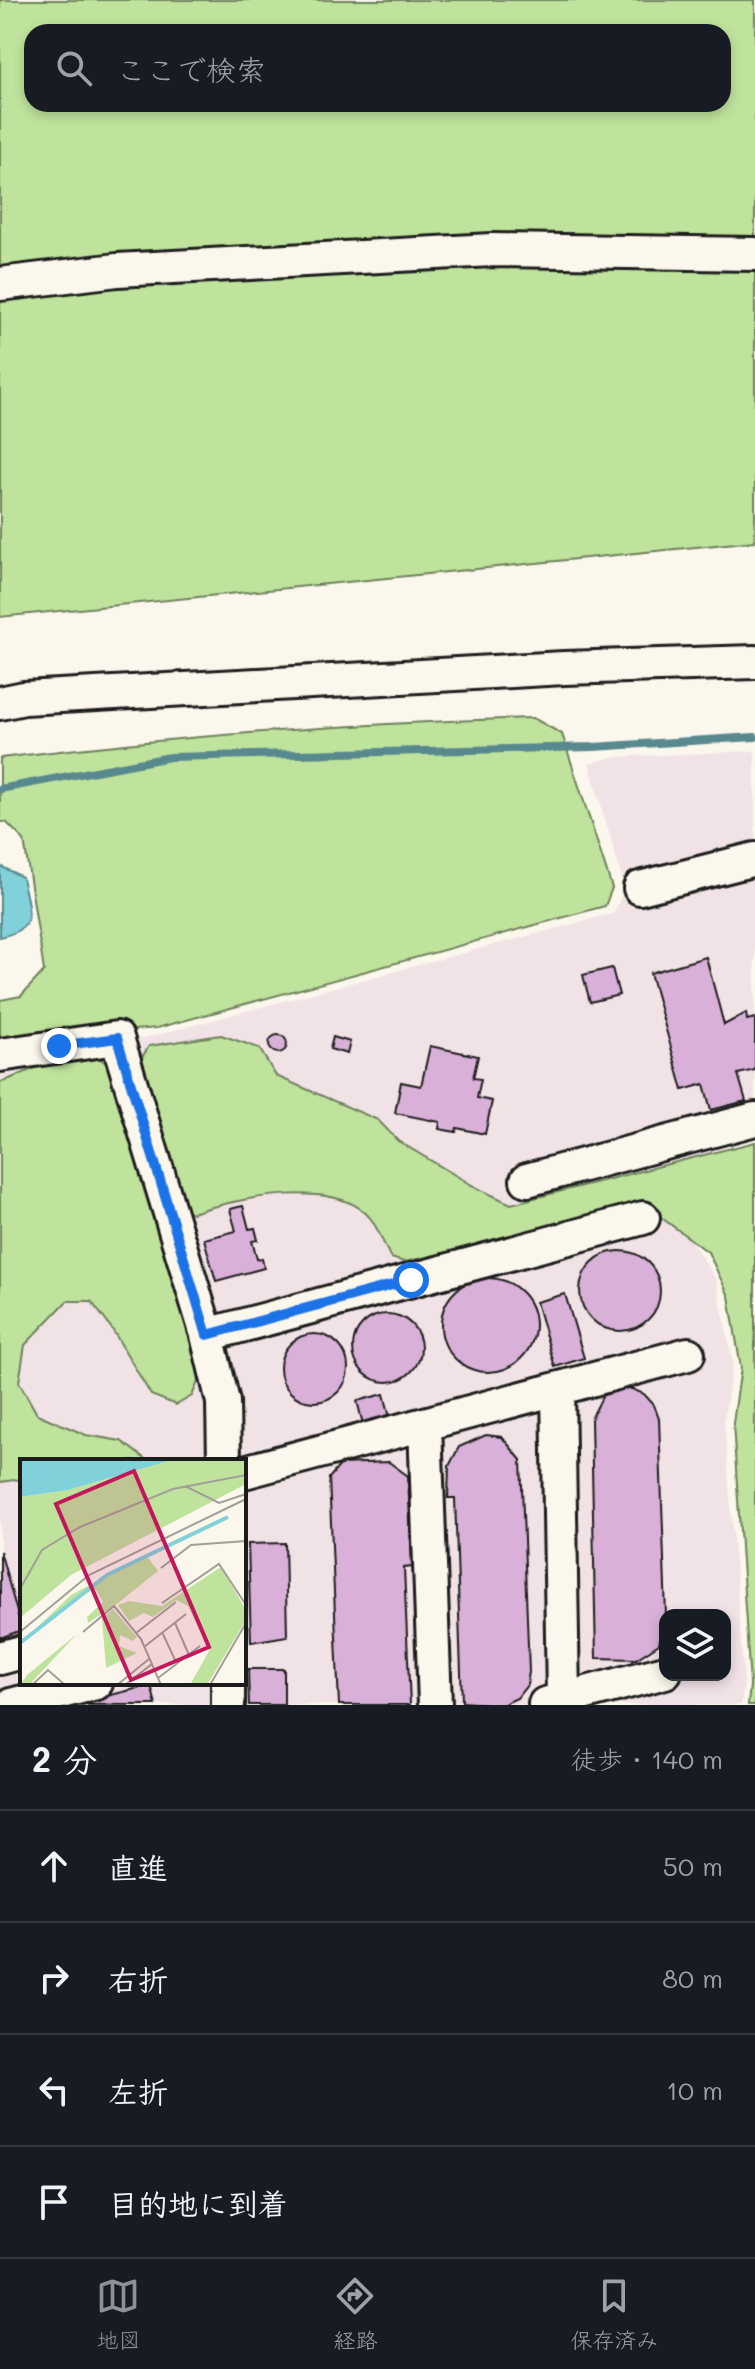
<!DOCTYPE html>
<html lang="ja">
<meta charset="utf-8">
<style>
:root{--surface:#171b24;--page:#242831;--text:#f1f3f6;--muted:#9ea1a6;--line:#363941;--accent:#8c9099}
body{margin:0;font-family:Mali,"Klee One",sans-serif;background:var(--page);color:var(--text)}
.controls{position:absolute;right:24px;bottom:24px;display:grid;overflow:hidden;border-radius:16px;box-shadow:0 4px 12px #0003}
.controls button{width:72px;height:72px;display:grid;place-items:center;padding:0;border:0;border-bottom:2px solid var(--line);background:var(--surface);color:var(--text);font:40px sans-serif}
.stop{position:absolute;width:24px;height:24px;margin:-18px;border:6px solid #1a73e8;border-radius:50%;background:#fff}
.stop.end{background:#1a73e8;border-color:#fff;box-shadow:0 2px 8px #0008}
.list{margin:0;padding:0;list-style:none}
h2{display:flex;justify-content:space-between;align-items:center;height:104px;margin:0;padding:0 32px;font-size:34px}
h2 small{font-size:26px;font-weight:400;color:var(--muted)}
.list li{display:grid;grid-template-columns:52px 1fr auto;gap:24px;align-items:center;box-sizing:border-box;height:112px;padding:0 32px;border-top:2px solid var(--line)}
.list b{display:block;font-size:30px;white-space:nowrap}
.list em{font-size:26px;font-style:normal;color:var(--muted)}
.icon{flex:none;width:44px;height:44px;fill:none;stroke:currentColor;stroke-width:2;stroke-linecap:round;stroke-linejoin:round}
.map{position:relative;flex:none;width:755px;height:1705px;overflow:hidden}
.search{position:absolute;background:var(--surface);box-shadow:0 4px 12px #0003;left:24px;right:24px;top:24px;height:88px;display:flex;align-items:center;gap:20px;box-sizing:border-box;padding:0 28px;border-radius:24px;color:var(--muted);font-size:30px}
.sheet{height:552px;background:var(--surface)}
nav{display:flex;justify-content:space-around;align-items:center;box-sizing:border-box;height:112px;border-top:2px solid var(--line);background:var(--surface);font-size:22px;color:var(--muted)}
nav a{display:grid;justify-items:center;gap:4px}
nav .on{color:var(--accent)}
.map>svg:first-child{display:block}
.built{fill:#f1e2e6;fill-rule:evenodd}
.green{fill:#bfe39c;stroke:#6e805c;stroke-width:2;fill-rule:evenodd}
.water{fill:#81d1da;stroke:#59898e;stroke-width:2}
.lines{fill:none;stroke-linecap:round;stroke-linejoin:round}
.stream{stroke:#59898e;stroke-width:8}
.building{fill:#d9b0d8;stroke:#1c1c1c;stroke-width:2}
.minor-casing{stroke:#1c1c1c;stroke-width:38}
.minor{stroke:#fbf7ec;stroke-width:32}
.route{stroke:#1a73e8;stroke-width:10}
.inset-river{fill:none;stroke:#81d1da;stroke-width:4}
.inset-road{fill:none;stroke:#a29f99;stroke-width:2}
.view{fill:#c2185b;fill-opacity:0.15;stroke:#c2185b;stroke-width:4}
.inset-edge{fill:none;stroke:#1c1c1c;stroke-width:4}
</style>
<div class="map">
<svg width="755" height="1705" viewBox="0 0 755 1705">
<rect width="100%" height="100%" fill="#fbf7ec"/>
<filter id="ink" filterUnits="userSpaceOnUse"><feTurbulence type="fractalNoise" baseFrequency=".0125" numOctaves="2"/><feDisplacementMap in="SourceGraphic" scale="16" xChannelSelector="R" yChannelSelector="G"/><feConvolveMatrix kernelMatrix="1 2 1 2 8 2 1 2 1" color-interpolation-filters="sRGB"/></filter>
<g filter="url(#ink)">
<path class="built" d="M755,751V1139L724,1147L687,1190L676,1218L716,1279L733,1363L724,1418L744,1683L741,1705H0V1066L141,1039L614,913L625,888L589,764L613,757ZM22,1461H244V1683H22ZM665,1615H725V1675H665Z"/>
<path class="green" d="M0,0H755V541L0,617ZM32,32H723V104H32Z
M533,718L562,734L612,888L605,906L157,1028L64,1036L0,1046V1000L21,996L44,971L24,840L6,822H0V758C178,736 354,723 533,718Z
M221,1035L259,1048L276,1076L378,1120L398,1141L477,1188L511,1204L755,1142V1705H748L750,1685L733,1423L741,1368L729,1296L708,1252L648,1208L404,1262L391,1258C384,1246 379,1230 371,1219C339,1176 234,1199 192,1213L176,1204L139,1062L149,1046Z
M99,1058L120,1073L200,1377L192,1396L176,1405L151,1395L112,1329L91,1301H67L25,1345L19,1382L37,1414L86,1435L121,1441L148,1461H22V1479L0,1482V1083L47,1063Z"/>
<path class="water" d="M0,866L22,877C28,909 40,928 0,937Z"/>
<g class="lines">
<path class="stream" d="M0,789L170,757L593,747L755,737"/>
</g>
<path class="building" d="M706,957L724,1025L746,1013L747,1020L755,1018V1070L738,1074L746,1101L711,1110L704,1084L683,1090L650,973Z
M612,968L619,995L590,1002L583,975Z
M269 1044a9 9 0 1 1 18 0a9 9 0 1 1-18 0Z
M333,1037L350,1042L347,1054L330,1049Z
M430,1046L478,1056L473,1078L481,1079L477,1098L492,1101L485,1134L457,1128L456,1132L439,1129L440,1122L395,1113L401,1082L421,1086Z
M243,1206L249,1229L255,1228L258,1240L252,1241L257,1259L262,1258L264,1268L216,1281L204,1239L236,1231L230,1209Z
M580 1291a40 40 0 1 1 80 0a40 40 0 1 1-80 0Z
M441 1325a47 47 0 1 1 94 0a47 47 0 1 1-94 0Z
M565,1294L584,1358L555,1367L536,1302Z
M353 1348a34 34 0 1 1 68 0a34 34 0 1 1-68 0Z
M280 1368a34 34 0 1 1 68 0a34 34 0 1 1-68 0Z
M615,1389H632L644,1394L654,1405L659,1419L666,1615L659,1644L636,1659L596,1658L591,1419L603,1395Z
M384,1394L390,1417L363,1424L357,1401Z
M486,1435L502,1437L521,1460L529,1672L527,1685L517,1698L502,1705L462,1702L455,1498H448L449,1466L459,1447Z
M389,1462L408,1476L412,1567L404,1568L410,1705H339L329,1478L341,1464Z
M285,1543L287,1636L251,1642L248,1544Z
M0,1551L22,1630L0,1638Z
M248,1669H284V1705H249Z
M151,1685L156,1705H88L87,1701Z"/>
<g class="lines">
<defs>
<path id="minor" d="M0,284L117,270L492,250L755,254
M0,703L24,698L564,668L755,662
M640,888L755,859
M0,1055L117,1038L207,1335L223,1402L224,1461
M527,1180L755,1119
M207,1335L643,1218
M558,1389L563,1699
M425,1424L435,1705
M244,1472L688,1354
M0,1658L22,1652
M228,1683V1705
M545,1704L665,1672
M11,1705L96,1683"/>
</defs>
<use href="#minor" class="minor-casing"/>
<use href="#minor" class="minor"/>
</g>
</g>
<g class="lines" filter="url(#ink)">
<path class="route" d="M59,1046L117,1038L207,1335L411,1280"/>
</g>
<g transform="translate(20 1459)">
<rect width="226" height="226" fill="#fbf7ec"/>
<path d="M156,0H226V25L51,116L0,159V38L48,31ZM126,96L138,112L98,144L68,164L67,158L83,143L76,131H69L0,185L51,136ZM201,108L226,151V161L187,226H170L189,192L168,147L156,141L133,158L124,154L109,162L98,146L109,142L142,147ZM93,150L117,178L113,182L100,176L99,187L117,194L86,209L82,160ZM57,175L9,226H0L7,216Z" fill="#bfe39c"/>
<path d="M0,0H156L48,31L0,38Z" fill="#81d1da"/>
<path class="inset-river" d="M0,184L87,116L208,58"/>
<path class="inset-road" d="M165,27L199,44L226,35M141,109L171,86L226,82M0,130L22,91L60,68L153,30L226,16M142,144L199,105L226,146M155,164L169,196M0,173L69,116L226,40M63,173L94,147L121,180L141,226M142,173L157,205M116,174L156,143M124,188L166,155M138,219L180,187M12,226L28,211L45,226M97,226L129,200M105,226L132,205M190,226L226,164"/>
<path class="view" d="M114,12L189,188L111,221L36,45Z"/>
<rect width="226" height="226" class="inset-edge"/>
</g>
</svg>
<div class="controls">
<button><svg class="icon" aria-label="layers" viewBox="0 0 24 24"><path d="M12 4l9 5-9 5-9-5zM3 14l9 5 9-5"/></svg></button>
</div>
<div class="stop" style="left:411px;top:1280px"></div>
<div class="stop end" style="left:59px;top:1046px"></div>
<div class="search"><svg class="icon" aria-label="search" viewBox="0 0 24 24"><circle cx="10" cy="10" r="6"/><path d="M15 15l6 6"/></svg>ここで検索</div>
</div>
<section class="sheet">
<h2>2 分<small>徒歩 · 140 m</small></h2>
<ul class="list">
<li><svg class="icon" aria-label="ahead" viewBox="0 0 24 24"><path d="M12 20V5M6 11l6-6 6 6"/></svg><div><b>直進</b></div><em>50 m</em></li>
<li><svg class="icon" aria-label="right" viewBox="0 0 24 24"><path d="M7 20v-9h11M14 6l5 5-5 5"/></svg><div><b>右折</b></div><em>80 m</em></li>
<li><svg class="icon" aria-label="left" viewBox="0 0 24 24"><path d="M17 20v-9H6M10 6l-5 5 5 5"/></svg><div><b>左折</b></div><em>10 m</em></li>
<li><svg class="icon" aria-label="arrive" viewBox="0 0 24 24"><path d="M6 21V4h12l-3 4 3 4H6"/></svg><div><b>目的地に到着</b></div></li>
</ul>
</section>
<nav>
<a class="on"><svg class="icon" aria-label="map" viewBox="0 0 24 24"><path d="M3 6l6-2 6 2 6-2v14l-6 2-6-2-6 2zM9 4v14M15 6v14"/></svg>地図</a>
<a><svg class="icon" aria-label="directions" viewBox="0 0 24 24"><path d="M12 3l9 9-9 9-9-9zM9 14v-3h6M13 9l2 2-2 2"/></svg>経路</a>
<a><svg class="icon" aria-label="saved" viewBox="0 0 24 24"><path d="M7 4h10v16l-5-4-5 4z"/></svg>保存済み</a>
</nav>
